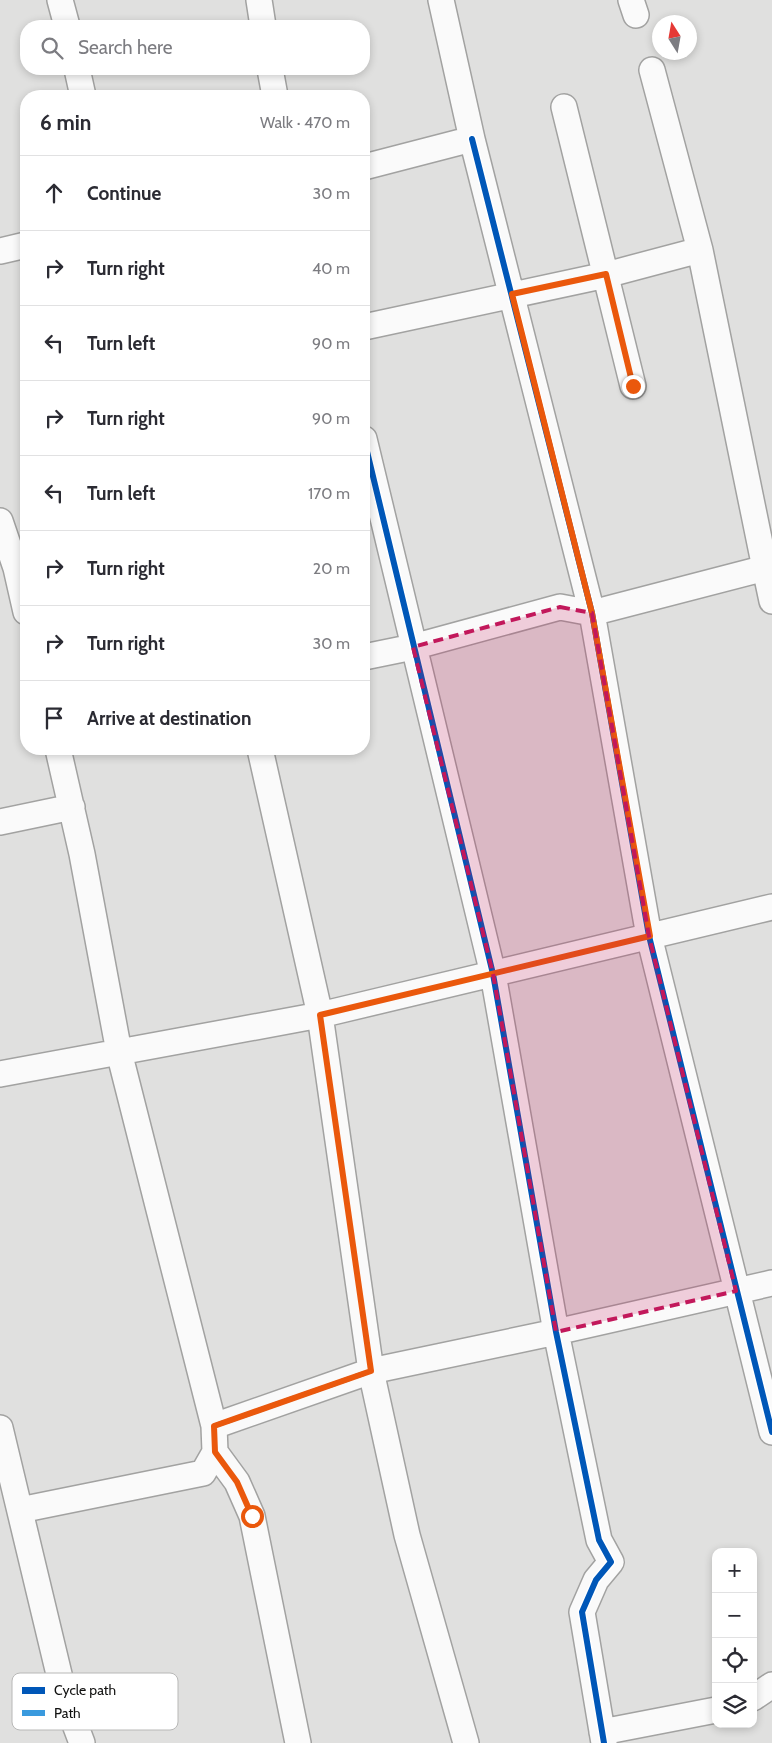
<!DOCTYPE html>
<meta charset="utf-8">
<style>
:root{--surface:#fff;--page:#f2f2f3;--text:#2b2b33;--muted:#7c7c81;--line:#e1e1e2}
body{margin:0;font-family:Cabin,sans-serif;background:var(--page);color:var(--text)}
.controls{position:absolute;right:15px;bottom:15px;display:grid;overflow:hidden;border-radius:10px;box-shadow:0 2px 8px #0003}
.controls button{width:45px;height:45px;display:grid;place-items:center;padding:0;border:0;border-bottom:1px solid var(--line);background:var(--surface);color:var(--text);font:25px sans-serif}
.compass{position:absolute;left:652px;top:15px;width:45px;height:45px;border-radius:50%;background:var(--surface);box-shadow:0 2px 8px #0003;rotate:349deg}
.stop{position:absolute;width:15px;height:15px;margin:-11px;border:4px solid #ea580c;border-radius:50%;background:#fff}
.stop.end{background:#ea580c;border-color:#fff;box-shadow:0 1px 5px #0008}
.list{margin:0;padding:0;list-style:none}
h2{display:flex;justify-content:space-between;align-items:center;height:65px;margin:0;padding:0 20px;font-size:21px}
h2 small{font-size:16px;font-weight:400;color:var(--muted)}
.list li{display:grid;grid-template-columns:32px 1fr auto;gap:15px;align-items:center;box-sizing:border-box;height:75px;padding:0 20px;border-top:1px solid var(--line)}
.list b{display:block;font-size:19px;white-space:nowrap}
.list em{font-size:16px;font-style:normal;color:var(--muted)}
.icon{flex:none;width:28px;height:28px;fill:none;stroke:currentColor;stroke-width:2;stroke-linecap:round;stroke-linejoin:round}
.map{position:relative;flex:none;width:772px;height:1743px;overflow:hidden}
.search{position:absolute;background:var(--surface);box-shadow:0 2px 8px #0003;left:20px;top:20px;width:350px;height:55px;display:flex;align-items:center;gap:12px;box-sizing:border-box;padding:0 18px;border-radius:20px;color:var(--muted);font-size:19px}
.panel{position:absolute;background:var(--surface);box-shadow:0 2px 8px #0003;left:20px;top:90px;width:350px;height:665px;border-radius:20px}
.map>svg:first-child{display:block}
.lines{fill:none;stroke-linecap:round;stroke-linejoin:round}
.street-casing{stroke:#a2a2a1;stroke-width:28}
.street{stroke:#fafafa;stroke-width:25}
.quiet{stroke:#3a9ade;stroke-width:5;stroke-dasharray:10 5;stroke-linecap:butt}
.cycleway-casing{stroke:#fff;stroke-width:9}
.cycleway{stroke:#0057b8;stroke-width:6}
.route{stroke:#ea580c;stroke-width:6}
.marked{fill:#c2185b;fill-opacity:0.2;stroke:#c2185b;stroke-width:4;stroke-dasharray:10 6;stroke-linejoin:round}
.key{fill:#fff;stroke:#b8b8b7;stroke-width:1}
.key-label{font-size:14px;fill:#111110}
</style>
<div class="map">
<svg width="772" height="1743" viewBox="0 0 772 1743">
<rect width="100%" height="100%" fill="#e0e0df"/>
<g class="lines">
<defs>
<path id="street" d="M60,0L67,26
M259,0L263,26
M631,0L636,15
M77,69L83,96
M270,69L275,96
M652,70L700,250L765,568
M564,107L633,386
M472,139L592,613L649,936L772,1432
M364,167L472,139L441,0
M0,251L26,245
M364,327L606,275L700,250
M364,439L493,974L556,1332L599,1540L611,1562L596,1580L582,1612L604,1743
M0,521L16,568L26,612
M364,657L413,647L560,607L592,613L765,568L772,601
M260,749L320,1015L371,1371L407,1535L466,1743
M0,822L72,807
M0,1074L320,1015L772,907
M214,1426L371,1371L556,1332L772,1283
M0,1428L64,1695L82,1743
M215,1452L237,1482L252,1516L298,1743
M20,1510L203,1473L215,1452L214,1426L119,1052L82,854L58,749
M753,1698L772,1685
M602,1732L716,1710"/>
</defs>
<use href="#street" class="street-casing"/>
<use href="#street" class="street"/>
<path class="quiet" d="M214,1426L371,1371"/>
<defs>
<path id="cycleway" d="M472,139L592,613L649,936L772,1432
M364,439L493,974L556,1332L599,1540L611,1562L596,1580L582,1612L604,1743"/>
</defs>
<use href="#cycleway" class="cycleway-casing"/>
<use href="#cycleway" class="cycleway"/>
</g>
<g class="lines">
<path class="route" d="M252,1516L237,1482L215,1452L214,1426L371,1371L320,1015L650,936L592,613L512,294L606,274L633,386"/>
</g>
<path class="marked" d="M560,607L592,613L649,936L736,1291L556,1332L493,974L413,647Z"/>
<rect x="12" y="1673" width="166" height="57" rx="8" class="key"/>
<rect x="22" y="1687" width="23" height="7" fill="#0057b8"/>
<rect x="22" y="1710" width="23" height="6" fill="#3a9ade"/>
<g class="key-label">
<text x="54" y="1695">Cycle path</text>
<text x="54" y="1718">Path</text>
</g>
</svg>
<div class="controls">
<button>+</button>
<button>−</button>
<button><svg class="icon" aria-label="locate" viewBox="0 0 24 24"><circle cx="12" cy="12" r="6"/><path d="M12 2v4M12 18v4M2 12h4M18 12h4"/></svg></button>
<button><svg class="icon" aria-label="layers" viewBox="0 0 24 24"><path d="M12 4l9 5-9 5-9-5zM3 14l9 5 9-5"/></svg></button>
</div>
<svg class="compass" viewBox="-18 -18 36 36"><path d="M0-13l5 13h-10z" fill="#e53935"/><path d="M0 13l5-13h-10z" fill="#7c7c81"/></svg>
<div class="stop" style="left:252px;top:1516px"></div>
<div class="stop end" style="left:633px;top:386px"></div>
<div class="search"><svg class="icon" aria-label="search" viewBox="0 0 24 24"><circle cx="10" cy="10" r="6"/><path d="M15 15l6 6"/></svg>Search here</div>
<section class="panel">
<h2>6 min<small>Walk · 470 m</small></h2>
<ul class="list">
<li><svg class="icon" aria-label="ahead" viewBox="0 0 24 24"><path d="M12 20V5M6 11l6-6 6 6"/></svg><div><b>Continue</b></div><em>30 m</em></li>
<li><svg class="icon" aria-label="right" viewBox="0 0 24 24"><path d="M7 20v-9h11M14 6l5 5-5 5"/></svg><div><b>Turn right</b></div><em>40 m</em></li>
<li><svg class="icon" aria-label="left" viewBox="0 0 24 24"><path d="M17 20v-9H6M10 6l-5 5 5 5"/></svg><div><b>Turn left</b></div><em>90 m</em></li>
<li><svg class="icon" aria-label="right" viewBox="0 0 24 24"><path d="M7 20v-9h11M14 6l5 5-5 5"/></svg><div><b>Turn right</b></div><em>90 m</em></li>
<li><svg class="icon" aria-label="left" viewBox="0 0 24 24"><path d="M17 20v-9H6M10 6l-5 5 5 5"/></svg><div><b>Turn left</b></div><em>170 m</em></li>
<li><svg class="icon" aria-label="right" viewBox="0 0 24 24"><path d="M7 20v-9h11M14 6l5 5-5 5"/></svg><div><b>Turn right</b></div><em>20 m</em></li>
<li><svg class="icon" aria-label="right" viewBox="0 0 24 24"><path d="M7 20v-9h11M14 6l5 5-5 5"/></svg><div><b>Turn right</b></div><em>30 m</em></li>
<li><svg class="icon" aria-label="arrive" viewBox="0 0 24 24"><path d="M6 21V4h12l-3 4 3 4H6"/></svg><div><b>Arrive at destination</b></div></li>
</ul>
</section>
</div>
